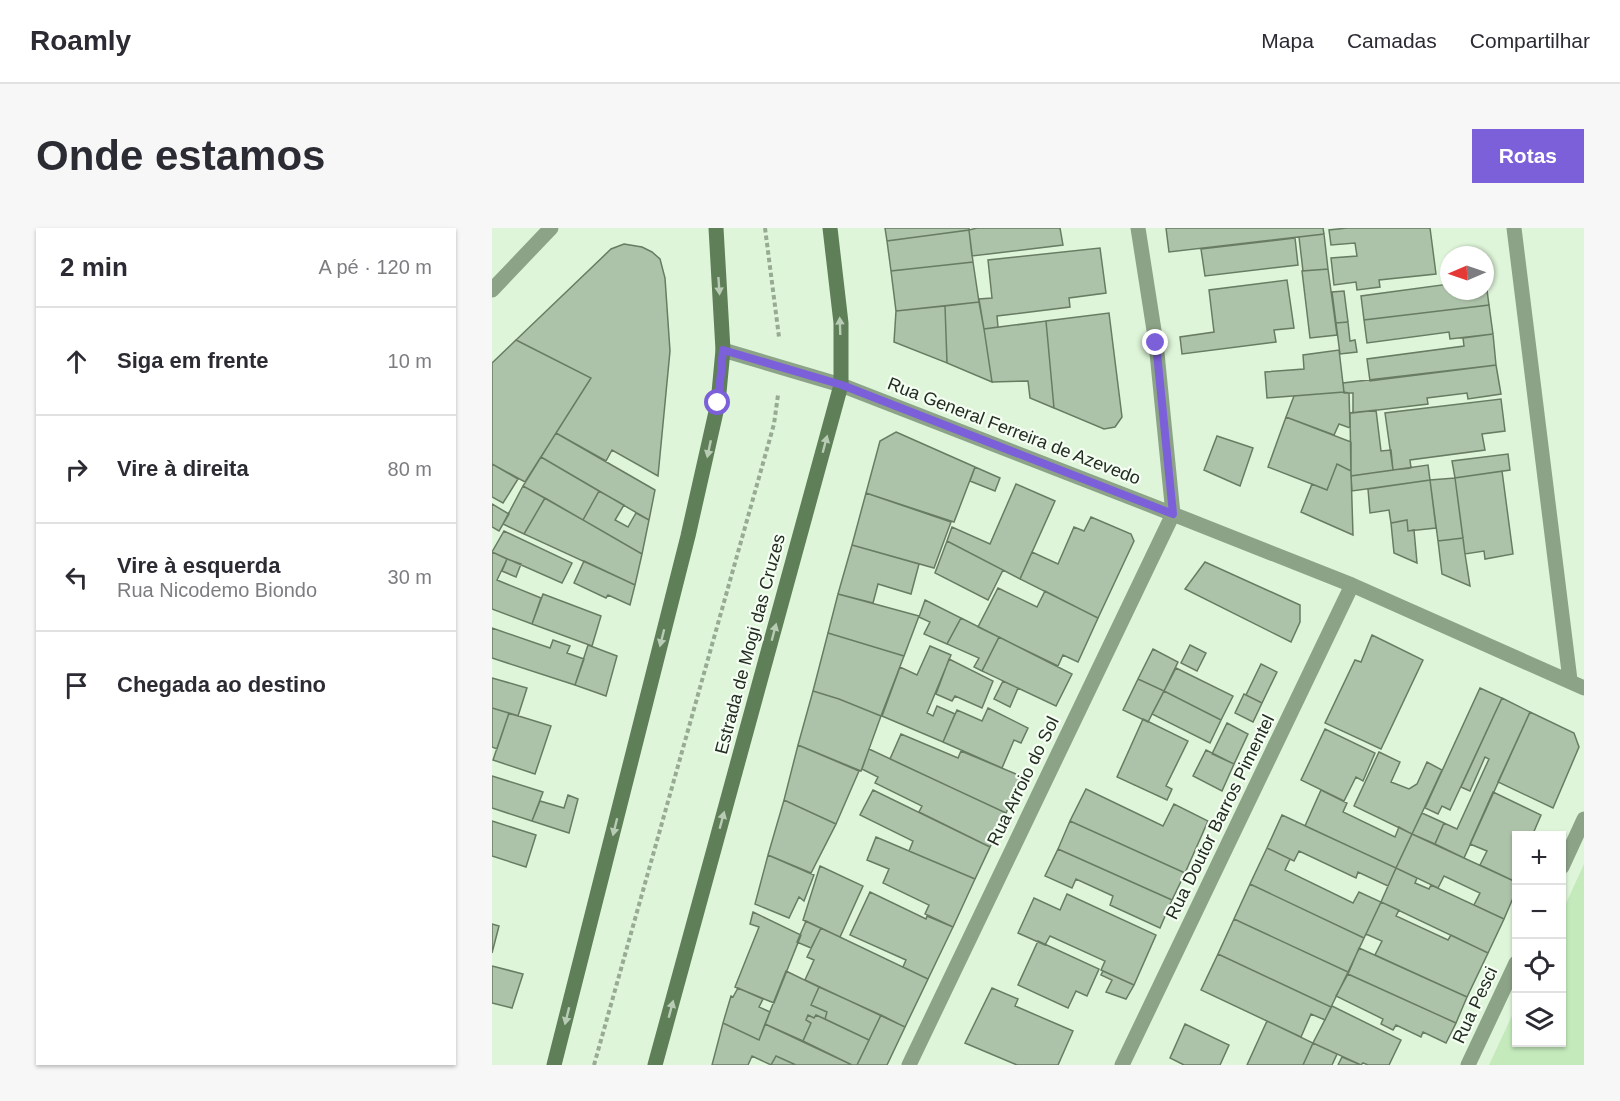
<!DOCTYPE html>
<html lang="pt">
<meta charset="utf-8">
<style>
:root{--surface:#fff;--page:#f7f7f7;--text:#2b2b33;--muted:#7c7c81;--line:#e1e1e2;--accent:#7c60da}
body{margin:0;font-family:Helvetica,sans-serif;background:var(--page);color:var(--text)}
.controls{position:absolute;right:18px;bottom:18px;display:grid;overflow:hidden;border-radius:0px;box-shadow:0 2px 4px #0004}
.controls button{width:54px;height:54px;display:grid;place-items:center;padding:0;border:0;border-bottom:2px solid var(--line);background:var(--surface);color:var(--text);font:30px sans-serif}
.compass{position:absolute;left:948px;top:18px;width:54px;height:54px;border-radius:50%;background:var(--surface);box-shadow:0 2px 4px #0004;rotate:268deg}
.stop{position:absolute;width:18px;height:18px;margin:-14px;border:4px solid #7c60da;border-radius:50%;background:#fff}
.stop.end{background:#7c60da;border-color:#fff;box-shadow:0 2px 6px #0008}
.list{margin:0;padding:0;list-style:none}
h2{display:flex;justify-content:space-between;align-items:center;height:78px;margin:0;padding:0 24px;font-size:26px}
h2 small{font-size:20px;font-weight:400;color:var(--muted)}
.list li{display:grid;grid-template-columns:39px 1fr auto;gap:18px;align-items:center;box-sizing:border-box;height:108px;padding:0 24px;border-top:2px solid var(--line)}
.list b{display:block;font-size:22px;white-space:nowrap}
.list p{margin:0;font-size:20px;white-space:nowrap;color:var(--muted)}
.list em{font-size:20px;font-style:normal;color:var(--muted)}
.icon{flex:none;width:33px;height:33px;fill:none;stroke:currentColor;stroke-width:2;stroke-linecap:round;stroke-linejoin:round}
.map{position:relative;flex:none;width:1092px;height:837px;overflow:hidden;border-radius:0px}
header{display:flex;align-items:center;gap:36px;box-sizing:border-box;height:84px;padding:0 30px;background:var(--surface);border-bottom:2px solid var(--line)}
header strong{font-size:28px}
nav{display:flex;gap:33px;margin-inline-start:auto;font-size:21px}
.intro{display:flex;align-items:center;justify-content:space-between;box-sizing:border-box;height:144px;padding:0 36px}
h1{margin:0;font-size:42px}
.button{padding:15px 27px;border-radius:0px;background:var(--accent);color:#fff;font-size:21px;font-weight:700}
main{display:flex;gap:36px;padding:0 36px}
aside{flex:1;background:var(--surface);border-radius:0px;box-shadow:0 2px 4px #0004}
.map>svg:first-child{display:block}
.green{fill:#c4eabc}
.building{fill:#adc3a9;stroke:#687c63;stroke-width:1.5}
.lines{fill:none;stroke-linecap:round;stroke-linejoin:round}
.path{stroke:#98aa94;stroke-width:4;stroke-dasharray:4.5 3;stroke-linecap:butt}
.street{stroke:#8da388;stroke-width:15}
.secondary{stroke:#5e7f57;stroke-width:15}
.oneway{fill:#b8cbb4}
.route{stroke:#7c60da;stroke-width:8}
.labels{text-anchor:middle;stroke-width:4.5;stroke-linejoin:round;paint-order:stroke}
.street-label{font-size:18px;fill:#242c22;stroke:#f4fef2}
</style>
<header>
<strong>Roamly</strong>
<nav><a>Mapa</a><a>Camadas</a><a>Compartilhar</a></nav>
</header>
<div class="intro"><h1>Onde estamos</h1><a class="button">Rotas</a></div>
<main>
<aside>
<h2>2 min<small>A pé · 120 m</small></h2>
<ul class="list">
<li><svg class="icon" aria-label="ahead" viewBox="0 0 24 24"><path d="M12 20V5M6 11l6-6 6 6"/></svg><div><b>Siga em frente</b></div><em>10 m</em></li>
<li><svg class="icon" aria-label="right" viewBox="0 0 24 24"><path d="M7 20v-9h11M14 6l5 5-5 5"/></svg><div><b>Vire à direita</b></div><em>80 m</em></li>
<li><svg class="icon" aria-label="left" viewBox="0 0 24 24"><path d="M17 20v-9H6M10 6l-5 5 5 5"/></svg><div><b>Vire à esquerda</b><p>Rua Nicodemo Biondo</p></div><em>30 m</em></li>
<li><svg class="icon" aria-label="arrive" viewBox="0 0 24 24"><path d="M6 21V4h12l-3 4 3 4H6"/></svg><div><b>Chegada ao destino</b></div></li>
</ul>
</aside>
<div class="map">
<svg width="1092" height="837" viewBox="0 0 1092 837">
<rect width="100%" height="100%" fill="#def5d9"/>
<path class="green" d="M1092,636V837H997L1024,779V814H1070V684Z"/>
<path class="building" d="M393,0H477V2L395,13Z
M485,0H568L571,17L480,28L477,2Z
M674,0H831L832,6L677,24Z
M855,0H938L944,46L887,52L888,59L865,62L864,54L842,57L839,30L865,28L863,15L839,17L837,2Z
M477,2L481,34L399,43L395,13Z
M832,6L836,41L811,43L807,9Z
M803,10L806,37L713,48L709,21Z
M132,16L150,19L160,24L168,31L173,50L178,123L166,248L120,222L114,233L64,205L99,150L24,112L119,21Z
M608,20L614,65L577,70L578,79L505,88L506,99L492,101L487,71L500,70L496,32Z
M481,34L487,74L404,83L399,43Z
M836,41L845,107L818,110L810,43Z
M993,47L997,77L872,92L869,68L957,56V63H993Z
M795,52L802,100L782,102L784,114L690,126L688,109L722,104L717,62Z
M852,63L856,94L844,95L840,64Z
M487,74L492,101L500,154L455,135L453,78Z
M997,77L1001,106L958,111L957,104L875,115L872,92Z
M453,78L455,135L402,114L404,83Z
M617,85L630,189L623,199L612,201L562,180L554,93Z
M554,93L562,180L538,170L536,153L500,154L492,101Z
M856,94L858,113L863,112L865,124L848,126L844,95Z
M1001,106L1004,137L878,153L875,131L972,118L971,110Z
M24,112L99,150L33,254L0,236V135Z
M847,122L852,164L775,170L773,144L812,141L811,127Z
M1004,137L1009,166L976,171L975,165L935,170L936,176L861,185V165H852L851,155Z
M852,164L857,165L858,200L847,196L842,207L794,189L802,168Z
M1009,171L1013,203L990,206L993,222L918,232L919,240L901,242L893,185Z
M884,182L889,223L899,222L901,242L859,248L858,185Z
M794,189L859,214V243L845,236L835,262L776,239Z
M404,204L483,239L462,294L374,265L388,213Z
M64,205L163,262L157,292L49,229Z
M725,208L761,220L748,258L712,242Z
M1016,226L1018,242L963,250L960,233Z
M49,229L107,263L91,292L31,258Z
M0,236L26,251L11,275L0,269Z
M845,236L859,243L861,307L809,284L820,256L835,262Z
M936,237L938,252L860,263L859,248Z
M483,239L508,250L503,263L478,253Z
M1010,243L1021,326L993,331L992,323L973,326L963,250Z
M963,250L971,310L946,313L938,252Z
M938,252L944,300L916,303L915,292L899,295L897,282L878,285L876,261Z
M524,256L563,273L528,351L455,313L460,299L498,316Z
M31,258L53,270L32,306L11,296Z
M107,263L132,277L123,292L136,299L144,285L157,292L150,326L91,292Z
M374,265L459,294L442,340L360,317Z
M53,270L150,326L143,357L32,306Z
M0,276L17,286L7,303L0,299Z
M599,289L639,306L642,313L606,390L528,351L540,324L566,336L582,299L592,303Z
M915,292L916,303L922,302L925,335L902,325L899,295Z
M12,303L80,335L70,355L0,324Z
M971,310L973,326L978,358L950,346L946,313Z
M455,313L511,342L496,372L443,345Z
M360,317L427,336L419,366L386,356L381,375L346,366Z
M0,324L15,331L5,352L49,370L40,396L0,381Z
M15,331L29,336L24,349L10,343Z
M92,333L143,357L138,377L116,367L114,370L82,355Z
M713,334L808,377V394L799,414L693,361Z
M506,360L545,379L553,363L606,390L586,434L571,427L566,438L486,399Z
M51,366L109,388L100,418L40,396Z
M346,366L427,388L412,428L336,405Z
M433,372L469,390L455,416L432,406L438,394L427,389Z
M469,390L507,409L490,443L482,439L487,430L455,416Z
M0,400L58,420L61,412L78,418L75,425L92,431L83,457L0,430Z
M336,405L412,428L389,488L347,471L321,463Z
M880,407L931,432L889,521L833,495L863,432L869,434Z
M507,409L580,446L564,478L490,443Z
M96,417L125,428L114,468L83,457Z
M698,417L714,425L705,443L689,435Z
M438,418L459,427L435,485L441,488L445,478L463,486L451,514L390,488L408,439L425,447Z
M661,421L686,434L672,463L646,451Z
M457,431L501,453L490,480L463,468L460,473L444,466Z
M769,436L785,444L770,475L754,467Z
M684,440L741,468L729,492L672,463Z
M0,450L35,460L26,488L0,480Z
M646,451L672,463L656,494L631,482Z
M511,453L526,460L518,479L502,471Z
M988,460L1010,470L958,582L950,578L946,586L933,580Z
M321,463L347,471L389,488L369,543L306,517Z
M672,463L729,492L718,515L660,486Z
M752,466L770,475L761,494L743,485Z
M1010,470L1038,484L972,630L943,616L952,595L965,601L997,531L993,529L978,563L969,559Z
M0,480L17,485L5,521L0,519Z
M496,480L536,500L529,515L522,512L510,540L451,514L465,482L490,493Z
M1038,484L1082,505L1087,519L1061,580L1006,554Z
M17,485L59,498L43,546L1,532Z
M651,491L696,513L674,558L680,561L675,572L625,549Z
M735,495L756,506L742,536L720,526Z
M833,501L883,525L871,553L864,549L852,573L809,552Z
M409,506L466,530L469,523L531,549L514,585L398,531Z
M306,517L367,543L344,596L292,572Z
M377,521L514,585L498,619L427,584L430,578L383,555L386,549L370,541Z
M714,522L742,536L730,563L701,548Z
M887,524L908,534L899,554L917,561L925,556L935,534L950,542L920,606L862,578Z
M0,548L51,564L40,593L0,580Z
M594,561L671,598L682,576L716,593L693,645L578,593Z
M381,562L498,619L483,651L417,623L421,613L368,587Z
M829,562L855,575L851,584L903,609L907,599L920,606L904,640L813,598Z
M1001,564L1049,587L1040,608H1024V654L988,637L995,623L978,616Z
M76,567L86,571L77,605L40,593L48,573L72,580Z
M292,572L344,596L319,645L276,627Z
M930,585L952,595L943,616L920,606Z
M790,587L904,640L896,658L866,644L864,650L807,623L802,633L775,620Z
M0,593L44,607L34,639L0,628Z
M578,593L693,645L680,672L566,621Z
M920,606L1024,654V663L1012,691L982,677L988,665L952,648L946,660L904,640Z
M384,609L483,651L461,699L433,686L437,677L391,655L397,641L375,632Z
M775,620L798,631L793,642L861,675L867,664L889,674L872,710L758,656Z
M566,621L680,672L668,700L618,677L621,668L584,651L580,660L553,648Z
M276,627L322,647L312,673L307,669L297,690L263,676Z
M328,638L371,658L348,709L311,692Z
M904,640L925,650L923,655L937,661L939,657L1012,691L996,725L889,674Z
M758,656L872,710L856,744L742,691Z
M378,664L434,691L435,688L461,699L436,751L411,739L414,732L358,707Z
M575,666L664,707L642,757L609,742L613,733L558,708L553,717L526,705L542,670L568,682Z
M889,674L907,682L904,688L956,712L959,707L996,725L975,769L883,727L890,713L874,706Z
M261,684L309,707L282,775L243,759L267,699L258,696Z
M742,691L856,744L839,779L726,726Z
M314,693L329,700L319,720L305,714Z
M0,696L7,698L0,725Z
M329,700L436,751L413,799L313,752L322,732L315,729Z
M546,713L607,741L595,768L584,763L576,780L526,757Z
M867,720L975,769L964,795L856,746Z
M726,726L839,779L833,792L819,786L809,809L709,762Z
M0,738L31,746L20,780L0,775Z
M294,743L327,759L319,777L335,784L333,791L324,787L322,790L316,787L314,792L319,795L311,813L273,796Z
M611,743L642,757L634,771L614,764L620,752L609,747Z
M856,746L964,795L954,815L931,804L929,809L904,797L901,802L889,796L891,791L844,768Z
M327,759L389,787L377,812L333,791L335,784L319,777Z
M246,760L271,771L267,779L278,784L267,812L231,795L239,768L241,769Z
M500,760L526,771L523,778L581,803L566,837H525L473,815Z
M840,778L909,812L897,837H876L871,835L869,837L821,815Z
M316,787L322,790L324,787L377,812L365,837H360L311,813L319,795L314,792Z
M389,787L413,799L395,837H365Z
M775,793L821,815L811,837H755Z
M231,795L267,812L273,796L360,837H304L284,828L279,837L260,828L256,837H220Z
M693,796L737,817L728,837H692L678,830Z
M821,815L845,826L840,837H811Z
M284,828L304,837H279Z
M850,829L869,837H846Z"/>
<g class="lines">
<path class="path" d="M273,0L287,109
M102,837L282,196L286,167"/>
<path class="street" d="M1022,0L1078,452
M0,62L59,0
M231,122L349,157L658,277L860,357L1092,460
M1070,639L1092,591
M417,837L681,286L664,115L646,0
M630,837L860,357
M976,837L1024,735"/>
<path class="secondary" d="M62,837L196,308L226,175L231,122L224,0
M163,837L349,157V95L338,0"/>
</g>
<defs><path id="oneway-solid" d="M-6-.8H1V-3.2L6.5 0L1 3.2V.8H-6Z" transform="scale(1.5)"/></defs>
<g class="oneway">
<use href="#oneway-solid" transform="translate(227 58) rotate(86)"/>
<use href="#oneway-solid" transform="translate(348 98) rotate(-92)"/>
<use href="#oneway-solid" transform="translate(333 216) rotate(-75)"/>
<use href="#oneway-solid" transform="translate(217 221) rotate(102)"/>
<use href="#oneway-solid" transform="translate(282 404) rotate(-75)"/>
<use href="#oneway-solid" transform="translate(170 410) rotate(104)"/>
<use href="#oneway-solid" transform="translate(230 592) rotate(-75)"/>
<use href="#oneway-solid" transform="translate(123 599) rotate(104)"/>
<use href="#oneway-solid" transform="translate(179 781) rotate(-75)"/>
<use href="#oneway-solid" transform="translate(75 788) rotate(104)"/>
</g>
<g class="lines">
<path class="route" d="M226,175L231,122L350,157L681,286L664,115"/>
</g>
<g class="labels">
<g class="street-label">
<text transform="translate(522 203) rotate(21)" y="6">Rua General Ferreira de Azevedo</text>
<text transform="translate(258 416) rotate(-75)" y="6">Estrada de Mogi das Cruzes</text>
<text transform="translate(531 553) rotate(-64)" y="6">Rua Arroio do Sol</text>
<text transform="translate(728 589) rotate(-64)" y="6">Rua Doutor Barros Pimentel</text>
<text transform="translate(983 777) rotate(-65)" y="6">Rua Pesci</text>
</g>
</g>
</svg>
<div class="controls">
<button>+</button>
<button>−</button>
<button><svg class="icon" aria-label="locate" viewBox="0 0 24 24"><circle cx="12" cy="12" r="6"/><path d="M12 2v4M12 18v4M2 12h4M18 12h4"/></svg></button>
<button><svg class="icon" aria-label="layers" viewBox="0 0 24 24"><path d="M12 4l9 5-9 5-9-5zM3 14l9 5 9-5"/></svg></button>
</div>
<svg class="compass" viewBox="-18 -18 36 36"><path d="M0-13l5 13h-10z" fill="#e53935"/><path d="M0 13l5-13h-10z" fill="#7c7c81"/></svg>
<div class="stop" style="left:226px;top:175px"></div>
<div class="stop end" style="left:664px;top:115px"></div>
</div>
</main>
